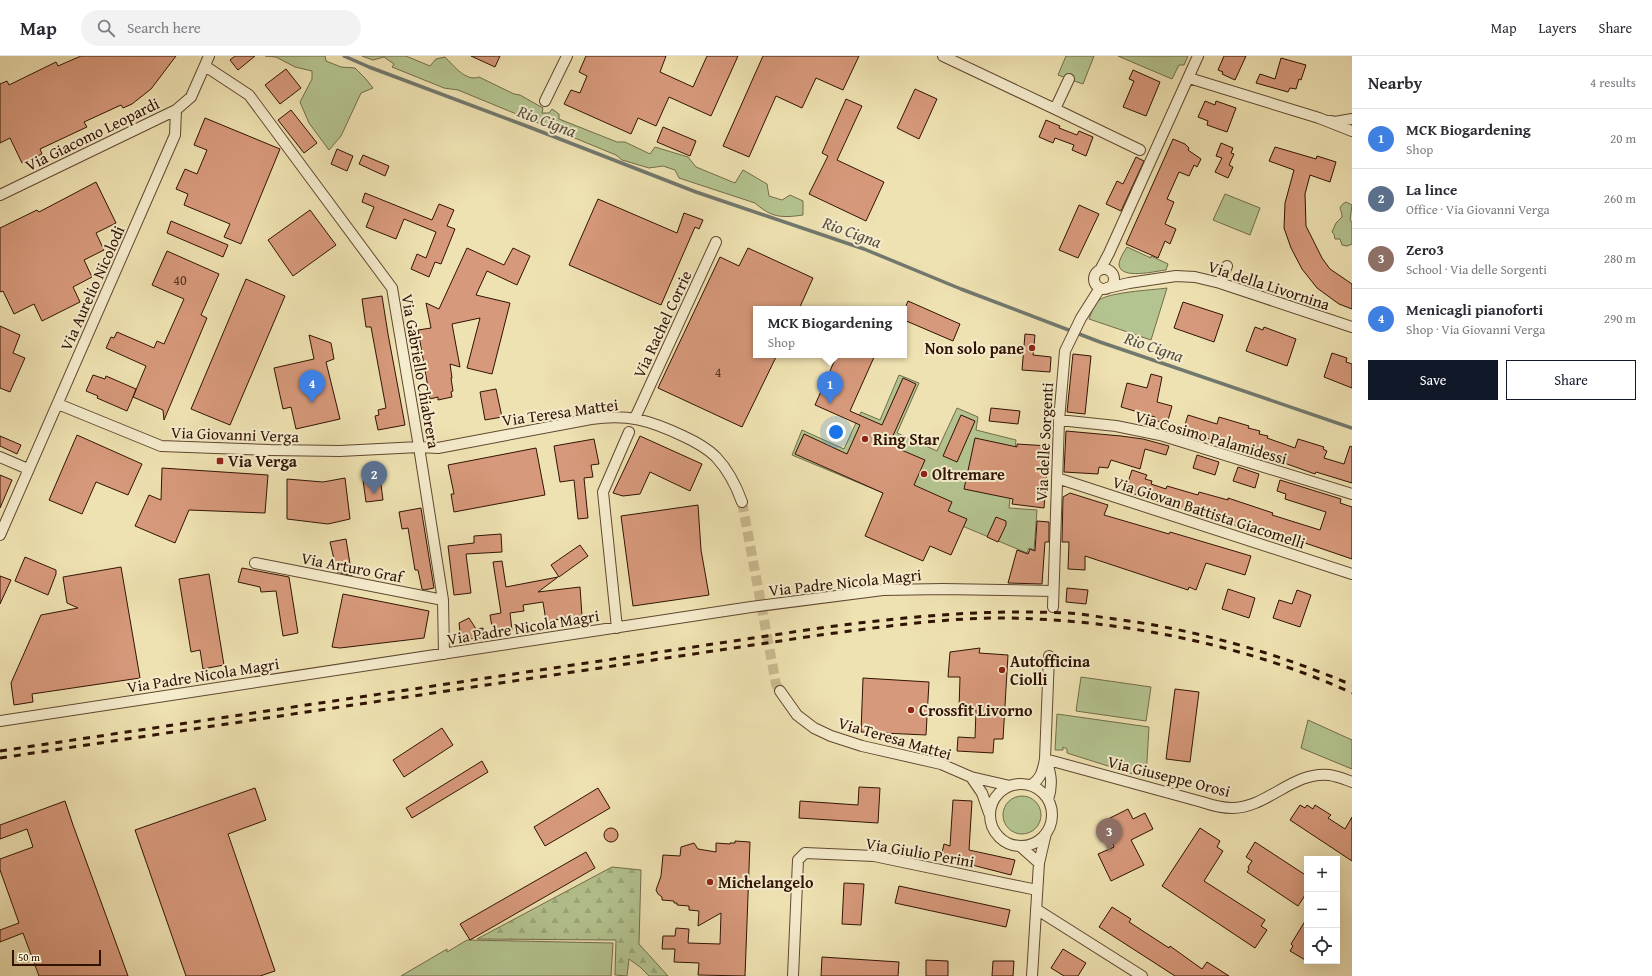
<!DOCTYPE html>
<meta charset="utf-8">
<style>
:root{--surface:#fff;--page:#f2f2f3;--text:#2b2b33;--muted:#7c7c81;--line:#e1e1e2;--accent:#111827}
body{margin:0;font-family:"Gentium Book Plus",serif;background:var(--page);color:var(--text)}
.controls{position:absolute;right:12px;bottom:12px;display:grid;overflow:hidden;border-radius:0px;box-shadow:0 4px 16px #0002}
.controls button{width:36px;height:36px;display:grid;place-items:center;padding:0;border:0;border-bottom:1px solid var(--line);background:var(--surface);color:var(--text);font:20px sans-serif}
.scale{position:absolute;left:12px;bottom:10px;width:89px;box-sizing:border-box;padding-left:4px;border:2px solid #311303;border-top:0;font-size:11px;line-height:14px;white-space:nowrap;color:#311303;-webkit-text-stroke:3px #f5eccd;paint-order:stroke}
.you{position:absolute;left:836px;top:376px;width:14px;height:14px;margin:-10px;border:3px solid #fff;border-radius:50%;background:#1a73e8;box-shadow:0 0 0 6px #1a73e833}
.badge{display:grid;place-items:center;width:26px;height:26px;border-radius:50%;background:var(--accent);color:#fff;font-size:13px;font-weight:700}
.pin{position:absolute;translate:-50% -33px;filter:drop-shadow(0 1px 2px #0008)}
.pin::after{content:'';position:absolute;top:21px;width:14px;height:12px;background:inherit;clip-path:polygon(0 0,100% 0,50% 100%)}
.popup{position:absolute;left:753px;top:250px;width:154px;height:52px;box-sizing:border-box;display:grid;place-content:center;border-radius:0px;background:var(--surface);filter:drop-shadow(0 1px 3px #0005);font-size:13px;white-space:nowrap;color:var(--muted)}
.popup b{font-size:15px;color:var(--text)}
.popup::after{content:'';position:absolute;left:50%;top:100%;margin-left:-8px;border:8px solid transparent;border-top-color:var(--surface)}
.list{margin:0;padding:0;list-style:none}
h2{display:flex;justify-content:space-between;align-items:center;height:52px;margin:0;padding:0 16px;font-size:17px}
h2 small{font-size:13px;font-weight:400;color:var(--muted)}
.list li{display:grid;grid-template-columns:26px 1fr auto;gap:12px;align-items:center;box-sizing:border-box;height:60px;padding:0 16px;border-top:1px solid var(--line)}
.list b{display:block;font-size:15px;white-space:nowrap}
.list p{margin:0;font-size:13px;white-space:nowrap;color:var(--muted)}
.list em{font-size:13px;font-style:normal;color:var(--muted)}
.actions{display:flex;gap:8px;padding:12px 16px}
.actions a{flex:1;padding:9px 0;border:1px solid var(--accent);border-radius:0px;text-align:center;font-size:14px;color:var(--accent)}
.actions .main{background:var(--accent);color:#fff}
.icon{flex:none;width:22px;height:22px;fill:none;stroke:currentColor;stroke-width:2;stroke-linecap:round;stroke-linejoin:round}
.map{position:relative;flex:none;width:1352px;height:920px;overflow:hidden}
header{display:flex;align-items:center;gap:24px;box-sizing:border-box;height:56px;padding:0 20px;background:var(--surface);border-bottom:1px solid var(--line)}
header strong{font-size:19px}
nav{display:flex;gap:22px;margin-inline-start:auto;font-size:14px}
.search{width:280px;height:36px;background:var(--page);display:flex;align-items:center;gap:10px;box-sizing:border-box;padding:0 14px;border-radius:22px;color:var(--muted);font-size:15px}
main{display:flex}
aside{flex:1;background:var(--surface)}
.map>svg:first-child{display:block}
.green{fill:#b4c490;stroke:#726c4a}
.forest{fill:url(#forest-firs);stroke:#726c4a}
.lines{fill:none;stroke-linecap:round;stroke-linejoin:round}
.stream{stroke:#71786e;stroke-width:3.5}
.building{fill:#d7997b;stroke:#311303}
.minor-tunnel{stroke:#c9b98f;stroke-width:10;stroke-dasharray:10 5;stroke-linecap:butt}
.minor-casing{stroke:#60472f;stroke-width:12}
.minor{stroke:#f5eccd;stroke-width:10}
.rail{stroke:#311303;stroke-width:3;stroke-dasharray:7 7;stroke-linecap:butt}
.poi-dot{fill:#8f2418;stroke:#f5eccd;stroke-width:1.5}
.labels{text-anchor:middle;stroke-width:4;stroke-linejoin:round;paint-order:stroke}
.number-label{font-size:14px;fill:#5a3421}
.street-label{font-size:16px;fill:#311303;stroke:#f5eccd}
.poi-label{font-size:16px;font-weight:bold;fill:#311303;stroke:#f5eccd;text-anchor:start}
.water-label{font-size:17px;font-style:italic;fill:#564e41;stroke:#f5eccd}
</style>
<header>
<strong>Map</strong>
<div class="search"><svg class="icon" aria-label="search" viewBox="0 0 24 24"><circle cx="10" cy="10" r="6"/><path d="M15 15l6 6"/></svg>Search here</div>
<nav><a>Map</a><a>Layers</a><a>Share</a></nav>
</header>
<main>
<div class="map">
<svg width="1352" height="920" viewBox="0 0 1352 920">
<defs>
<pattern id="forest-firs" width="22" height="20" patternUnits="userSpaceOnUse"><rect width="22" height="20" fill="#b4c490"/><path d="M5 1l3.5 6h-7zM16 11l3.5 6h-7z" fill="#9ba87b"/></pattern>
</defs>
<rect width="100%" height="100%" fill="#efe2b2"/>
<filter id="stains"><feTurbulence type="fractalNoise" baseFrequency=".005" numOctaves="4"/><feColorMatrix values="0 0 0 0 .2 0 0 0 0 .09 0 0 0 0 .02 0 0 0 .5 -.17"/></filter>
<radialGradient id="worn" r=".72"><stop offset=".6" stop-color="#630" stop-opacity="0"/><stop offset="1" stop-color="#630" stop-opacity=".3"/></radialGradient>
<path class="green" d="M265,0H325L326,5L341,11L355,12L365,22L373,32L361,37L341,80L329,94L309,67L300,46L312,23V15L295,11L276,1Z
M362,0H406L430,10L436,3L445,1C454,10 466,26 479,21L514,38L520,39L543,52L542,57H549L552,53L559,58V63L617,86H625L650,98L655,91L688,101L696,111L735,127L743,114L767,128L769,140L782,144L790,139L803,145V159C782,162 772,162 755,147L679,122L675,114L663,110L649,112L622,104L616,99L458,34L444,32L392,11L394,8L384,1L373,4Z
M1066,0H1094L1083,28L1058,19Z
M1118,0H1188L1184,9H1179L1172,23Z
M1225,138L1260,152L1250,179L1213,164Z
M1346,146L1352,149L1350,164L1352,166V188L1347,190L1342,189L1340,183H1335L1334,178L1332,176L1336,167L1342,161C1342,153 1336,152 1346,146Z
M1127,191L1151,202V200L1168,208L1166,214C1156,215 1121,224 1119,209C1119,203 1124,196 1127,191Z
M1167,232L1151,284L1089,263C1091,258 1093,251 1097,246C1104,236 1154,234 1167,232Z
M899,319L919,327L897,377L937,395L957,352L978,361L976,374L1016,384L1009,452L1037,454L1034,494L1029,492L1027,497L792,399L802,374L844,393L861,356L880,364Z
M1081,621L1151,631L1146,665L1076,655Z
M1057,658L1149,671L1146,722L1067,697V693L1063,691V694H1055Z
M1308,664L1352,684V713L1301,692Z
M1003 759a19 19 0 1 1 38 0a19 19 0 1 1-38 0Z
M467,884L613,887L611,920H401L447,893V896Z"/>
<path class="forest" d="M612,811L641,814L639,888L668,920H649L640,911L629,903L627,920L615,919L616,884L477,883Z"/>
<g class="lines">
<path class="stream" d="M344,0L369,11L529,71L696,136L864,193L961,233L1100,286L1352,372"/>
</g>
<path class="building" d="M81,0H176L151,33L132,48L123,52L121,49L84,66L87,71L40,93L42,98L22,107L10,82L0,87V28L7,25L9,29L56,6L58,10Z
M235,0H255L238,14L230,4Z
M471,0H500L495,11Z
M586,0H666L660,16L693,31L707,0H738L711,60L669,41L656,70L638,62L631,78L564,48L571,34L580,37L587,20L579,16Z
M763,0H859L843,34L816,22L802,52L776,40L749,101L723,90Z
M1224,0H1246L1235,24L1222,18L1223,16L1218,14Z
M1281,2L1306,9L1301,24L1299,23L1296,33L1290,32L1288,36L1256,27L1260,18L1275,23Z
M286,13L301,32L280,48L265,29Z
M1133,14L1160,26L1146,60L1123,51L1134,25L1129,23Z
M915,33L937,43L919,83L897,72Z
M846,43L862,50L837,104L884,126L866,165L809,138L828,100L822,97Z
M1205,45L1215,49L1216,45L1236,52L1227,76L1207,69L1208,65L1198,61Z
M291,54L317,87L304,97L278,64Z
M205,62L280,93L241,188L224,181L230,168L184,149L188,138L176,133L185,113L197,118L207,94L194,89Z
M1046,64L1060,70L1059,72L1077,79L1079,75L1093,81L1086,100L1072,94L1074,89L1055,82L1053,87L1039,81Z
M663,71L696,85L690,100L657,86Z
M1173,83L1185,88L1189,92L1188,94L1201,103L1197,111L1194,109L1189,120L1179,116L1167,143L1174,146L1165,168L1176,173L1170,188L1165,185L1158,202L1126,188Z
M1221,87L1233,92L1231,97L1234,98L1229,109L1233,111L1228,122L1215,116L1222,102L1216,100Z
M1275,91L1316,103L1317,100L1336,106L1330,126L1310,119L1305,138L1306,170L1322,202L1330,213L1352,228V253L1339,248L1317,232L1302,213L1291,192L1284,172L1285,147L1294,114L1269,105Z
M337,93L353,100L347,115L331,108Z
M363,99L389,110L385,120L359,108Z
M1136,101L1144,105L1121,155L1106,148L1117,125L1123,128Z
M96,126L116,167L96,177L104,194L84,204L92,221L73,231L80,246L42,265L34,248L14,258L3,235L0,236V172L37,154L39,156Z
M365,137L432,164L439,148L454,154L447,170L455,173L441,208L435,206L429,221L411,213L417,198L426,202L436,176L404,163L396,183L366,171L374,151L362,146Z
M598,143L677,177L684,157L703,164L699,173L695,171L661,249L569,209Z
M1079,149L1099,158L1078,202L1059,194Z
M310,154L336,189L293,220L268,184Z
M171,165L228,189L223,201L167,177Z
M467,192L504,209L513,192L530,200L517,229L487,215L476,239L510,247L492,318L467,312L480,262L452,268L460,311L450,308L452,322H451L453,335L451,336L452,341L438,344V341L430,343L418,274L431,272L426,247L439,253Z
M748,192L813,222L799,253H756V299H777L742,371L658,332L720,201L739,210Z
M167,195L219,218L201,259L207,262L164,364L163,354L133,341L127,355L97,342L98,340L86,335L93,319L105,323L106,320L136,333L133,341L146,310L106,292L111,281L114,282L117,276L154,292L157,285L164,288L184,243L152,229Z
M246,223L285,240L230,369L191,353Z
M382,240L388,278L405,369L378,374L375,360L379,359L378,354L386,352L371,271H366L362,243Z
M908,245L960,268L953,285L904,264V255Z
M1183,246L1223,259L1214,286L1174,272Z
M0,270L20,279L13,297L25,302L10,336L0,332Z
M1255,271L1263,274L1264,271L1296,283L1287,310L1246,295Z
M1025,278L1035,279L1033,299L1051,301L1050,316L1022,314Z
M309,279L331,287L334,303L326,306L340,363L296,373L291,351L283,353L274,312L314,303Z
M1332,297L1347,302L1346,306L1352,308V332L1324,321Z
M1073,298L1091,300L1085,358L1067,356Z
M837,299H875L850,355L882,369L903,322L916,328L892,382L902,386L899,393L925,404L914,429L952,446L948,455L967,463L951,499L930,490L923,505L865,480L883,437L795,398L804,378L847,398L860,369L815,349Z
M1151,318L1162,321L1157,346L1172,350L1167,368L1154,364L1155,361L1121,351L1127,327L1147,332Z
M496,333L502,361L485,364L480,336Z
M991,352L1020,355L1018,368L989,365Z
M961,359L975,365L957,406L943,400Z
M1188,359L1217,368L1219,361L1249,370L1248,372L1260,375L1259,378L1268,380L1267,382L1295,392L1298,383L1324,391L1323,393L1327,395L1324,402L1344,408L1350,390L1352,391V427L1316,416L1315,418L1262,399L1183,375Z
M1066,375L1121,380L1143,383L1169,390L1166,399L1145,393L1140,413L1111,404L1108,412L1099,411L1098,418L1064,416Z
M77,379L142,408L128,439L96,426L82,458L49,444Z
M0,380L21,389L17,398L0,390Z
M640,380L702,408L690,435L650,416L640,438L623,440L613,437Z
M975,382L1017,391V388L1049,390L1044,452L1012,448L1013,443L964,433Z
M594,383L599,408L591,409L593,421L584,422L588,462L578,463L574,424L560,426L554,390Z
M536,392L545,439L454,456L451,438H454L448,409Z
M1197,399L1219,406L1215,419L1193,412Z
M1238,411L1259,418L1255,432L1233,425Z
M162,412L268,419L265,457L189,454L175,487L135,470L149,439L161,444Z
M1132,414L1147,419L1145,423L1152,425L1151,428L1166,433L1167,430L1198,439L1199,436L1228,444V442L1273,457L1272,459L1320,474L1326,456L1285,443L1286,438L1277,435L1280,424L1341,443L1340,447L1352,451V503L1267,474L1265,479L1125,435Z
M0,419L12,424L0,452Z
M380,421L383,444L366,446L363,424Z
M345,422L350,463L328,468L287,463V423L323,426Z
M1070,437L1108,449L1104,459L1169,478L1170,476L1251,500L1245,519L1206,507L1196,534L1189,531L1188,534L1085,500V514L1068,513L1069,486H1062L1063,441Z
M698,449L701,494L709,539L633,550L621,460Z
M421,452L434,532L424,534L422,533L418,514H415L408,472L402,473L399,456Z
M996,461L1006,465V469L998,486L987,481Z
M1037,465L1049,466V486H1045L1042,528L1008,527L1017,494L1028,498L1030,493L1035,495Z
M501,478L502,496L466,498L471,537L454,539L448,490L474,487V480Z
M346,483L352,520L337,516L330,486Z
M580,489L588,500L559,521L551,509Z
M25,501L56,514V518L48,539L15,525Z
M502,505L506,531L558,521L538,536L580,531L582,560L546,565L543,546L523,549L524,555L510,557L512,574L493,577L490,559L501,557L493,506Z
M121,511L140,622L32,638L33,646L14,649L11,627L41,559L78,552L67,547L63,521Z
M242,512L289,521L298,577L283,580L276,535L261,536L260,531L238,526Z
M209,518L224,609L203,613L200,594L191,596L179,523Z
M0,520L11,524L0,548Z
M1067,532L1088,534L1086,548L1066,546Z
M1228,533L1255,542L1249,562L1222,553Z
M1297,534L1311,539L1300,571L1273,562L1279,544L1292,548Z
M343,538L429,555L424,582L340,592L332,591Z
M469,562L476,573L483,572V582L461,584L459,567Z
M980,592L979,597L1008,599L1003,683H994L993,697L957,695L958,681L975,682L976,654L959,653L960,621H948L950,596Z
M863,622L929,626L926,679L861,676Z
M1175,633L1199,636L1190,706L1166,703Z
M442,672L453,689L404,721L393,704Z
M482,705L488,716L412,762L406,752Z
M859,731L880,732L878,767L799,762L800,745L858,749Z
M255,732L266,764L228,778L275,915L260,920H186L135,774Z
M598,732L610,752L545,790L534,771Z
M953,744L972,745L969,794L1015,804L1011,819L941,801L944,788L950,790Z
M65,745L73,769L128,920H39L23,877L0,886V874L19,867L0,814V803L33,791L27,773L0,783V769Z
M1300,749L1305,752L1307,749L1313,753L1315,749L1331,759L1328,762L1345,773L1352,761V805L1290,764Z
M1128,753L1133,763L1145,757L1153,773L1131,784L1144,809L1111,825L1098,798L1114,791L1102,766Z
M1200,772L1220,785L1217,791L1223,795L1204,825L1265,864L1261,870L1267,874L1255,892L1162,830Z
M604 779a7 7 0 1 1 14 0a7 7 0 1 1-14 0Z
M735,785L750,786L745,920L698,919L699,907L674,906L675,893H662L663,880H675L676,872L689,873L688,887L720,888L721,857L698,870L699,855L689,854V850L677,849V847H674V845L662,844V841L658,838L656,834L661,820L663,799L680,800L681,791L694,787L698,793L716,796V787L730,788V787H735Z
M1255,786L1307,820V836L1298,850L1247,816L1249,813L1248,811L1252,805L1246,801Z
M586,796L595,812L470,884L460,868Z
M844,827L864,828L861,869L842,868Z
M899,830L1010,854L1006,871L895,847Z
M1112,851L1131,863L1129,866L1169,892L1170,890L1202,913L1207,906L1229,920H1175L1099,871Z
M1307,862V905L1290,895L1293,890L1291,888Z
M1063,893L1086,907L1078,920H1064L1051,912Z
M822,901L899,906L898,920H821Z
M926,904L948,905V920H926Z
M993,905H1014L1013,920H992Z"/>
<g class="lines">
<path class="minor-tunnel" d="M742,446L776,628L780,635"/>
<defs>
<path id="minor" d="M943,0L1055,53L1069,23
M205,10L249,39L392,232L419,391L443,544L444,598
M1189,22L1319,62L1352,75
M545,45L567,0
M1055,53L1140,94
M1330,65L1335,66L1352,63
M0,139L176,54L191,41L209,0
M1094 223a10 10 0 1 1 20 0a10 10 0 1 1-20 0Z
M1100,214L1109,197L1198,0
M1220,227L1227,210
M1107,232L1129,227L1176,220L1195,221L1220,227L1352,271
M58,348L161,390L270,394L340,395L419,391L438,392L591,363C629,358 649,364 683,380C694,385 707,392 716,401C728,414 736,429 742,446
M635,362L716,186
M1059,364L1116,370L1160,379L1352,438
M0,401L28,413
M1057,422L1352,518
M0,479L175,79L176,54
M255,507L443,544
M1053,551L1059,364L1065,295L1081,262L1100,232
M617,572L603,436L629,376
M780,635L797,659L814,672L831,680L862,690L941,708L971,721L1010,730
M0,665L751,551L883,534L943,533L1053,535
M1045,703L1202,746C1211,749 1222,752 1232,752C1267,752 1293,715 1329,719C1337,720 1344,723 1352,726
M1045,703C1052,717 1053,729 1048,744
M971,721L982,737L989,757
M990 759a31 31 0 1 1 62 0a31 31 0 1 1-62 0Z
M1031,729C1041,723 1043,714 1045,703L1049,600
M1020,790L1039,807
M1036,853L1142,920
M793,920L798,804L805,797L874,800L1037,834
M1032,920L1039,807L1046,777"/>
</defs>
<use href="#minor" class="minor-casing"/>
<use href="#minor" class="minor"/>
<path class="rail" d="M0,695L820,572C902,561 983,553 1065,557C1079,557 1093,560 1107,562C1191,572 1274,596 1352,629
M0,702L820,579C881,571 942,562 1003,562C1119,563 1247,589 1352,637"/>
</g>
<g class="poi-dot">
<circle cx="1032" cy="292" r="4"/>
<circle cx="865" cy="383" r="4"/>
<rect x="216" y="401" width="8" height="8" rx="2"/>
<circle cx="924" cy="418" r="4"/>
<circle cx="1002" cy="614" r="4"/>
<circle cx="911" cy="654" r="4"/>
<circle cx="710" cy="826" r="4"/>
</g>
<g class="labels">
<g class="number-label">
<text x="180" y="229">40</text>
<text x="718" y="321">4</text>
</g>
<g class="street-label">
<text transform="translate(92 78) rotate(-26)" y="6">Via Giacomo Leopardi</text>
<text transform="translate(1269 229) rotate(18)" y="6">Via della Livornina</text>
<text transform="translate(92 232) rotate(-66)" y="6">Via Aurelio Nicolodi</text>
<text transform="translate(662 268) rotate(-65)" y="6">Via Rachel Corrie</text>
<text transform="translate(421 315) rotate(80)" y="6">Via Gabriello Chiabrera</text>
<text transform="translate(560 356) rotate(-8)" y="6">Via Teresa Mattei</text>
<text transform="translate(235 378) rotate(2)" y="6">Via Giovanni Verga</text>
<text transform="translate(1211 381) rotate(16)" y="6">Via Cosimo Palamidessi</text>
<text transform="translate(1044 386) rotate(-87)" y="6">Via delle Sorgenti</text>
<text transform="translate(1209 456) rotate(18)" y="6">Via Giovan Battista Giacomelli</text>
<text transform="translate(352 511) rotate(11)" y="6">Via Arturo Graf</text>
<text transform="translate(845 526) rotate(-6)" y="6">Via Padre Nicola Magri</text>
<text transform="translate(523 571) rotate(-9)" y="6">Via Padre Nicola Magri</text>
<text transform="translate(203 619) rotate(-9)" y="6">Via Padre Nicola Magri</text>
<text transform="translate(895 682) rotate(16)" y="6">Via Teresa Mattei</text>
<text transform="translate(1169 720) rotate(14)" y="6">Via Giuseppe Orosi</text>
<text transform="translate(920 796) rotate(10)" y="6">Via Giulio Perini</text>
</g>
<g class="poi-label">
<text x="1024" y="298" text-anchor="end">Non solo pane</text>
<text x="873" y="389">Ring Star</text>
<text x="228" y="411">Via Verga</text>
<text x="932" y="424">Oltremare</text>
<text x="1010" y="611">Autofficina<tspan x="1010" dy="18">Ciolli</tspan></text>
<text x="919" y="660">Crossfit Livorno</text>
<text x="718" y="832">Michelangelo</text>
</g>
<g class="water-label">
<text transform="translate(547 65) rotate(21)" y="6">Rio Cigna</text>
<text transform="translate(852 176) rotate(20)" y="6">Rio Cigna</text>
<text transform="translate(1154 291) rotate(19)" y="6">Rio Cigna</text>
</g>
</g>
<rect width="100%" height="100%" filter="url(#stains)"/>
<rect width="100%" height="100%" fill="url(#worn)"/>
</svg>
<div class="controls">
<button>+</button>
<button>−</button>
<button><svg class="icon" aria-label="locate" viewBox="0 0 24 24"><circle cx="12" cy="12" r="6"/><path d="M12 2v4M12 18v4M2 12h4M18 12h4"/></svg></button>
</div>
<div class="scale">50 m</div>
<div class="you"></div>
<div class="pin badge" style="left:830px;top:348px;background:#3f7fe0">1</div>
<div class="popup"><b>MCK Biogardening</b>Shop</div>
<div class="pin badge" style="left:374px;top:438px;background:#5c6f8a">2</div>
<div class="pin badge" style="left:1109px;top:795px;background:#8d6e63">3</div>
<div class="pin badge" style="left:312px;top:347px;background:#3f7fe0">4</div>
</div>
<aside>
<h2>Nearby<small>4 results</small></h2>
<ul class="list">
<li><span class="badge" style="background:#3f7fe0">1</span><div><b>MCK Biogardening</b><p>Shop</p></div><em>20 m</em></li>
<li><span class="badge" style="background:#5c6f8a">2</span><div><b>La lince</b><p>Office · Via Giovanni Verga</p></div><em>260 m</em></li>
<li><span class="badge" style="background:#8d6e63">3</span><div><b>Zero3</b><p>School · Via delle Sorgenti</p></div><em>280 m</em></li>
<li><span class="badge" style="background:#3f7fe0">4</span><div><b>Menicagli pianoforti</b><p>Shop · Via Giovanni Verga</p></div><em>290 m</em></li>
</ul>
<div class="actions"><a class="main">Save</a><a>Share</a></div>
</aside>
</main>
